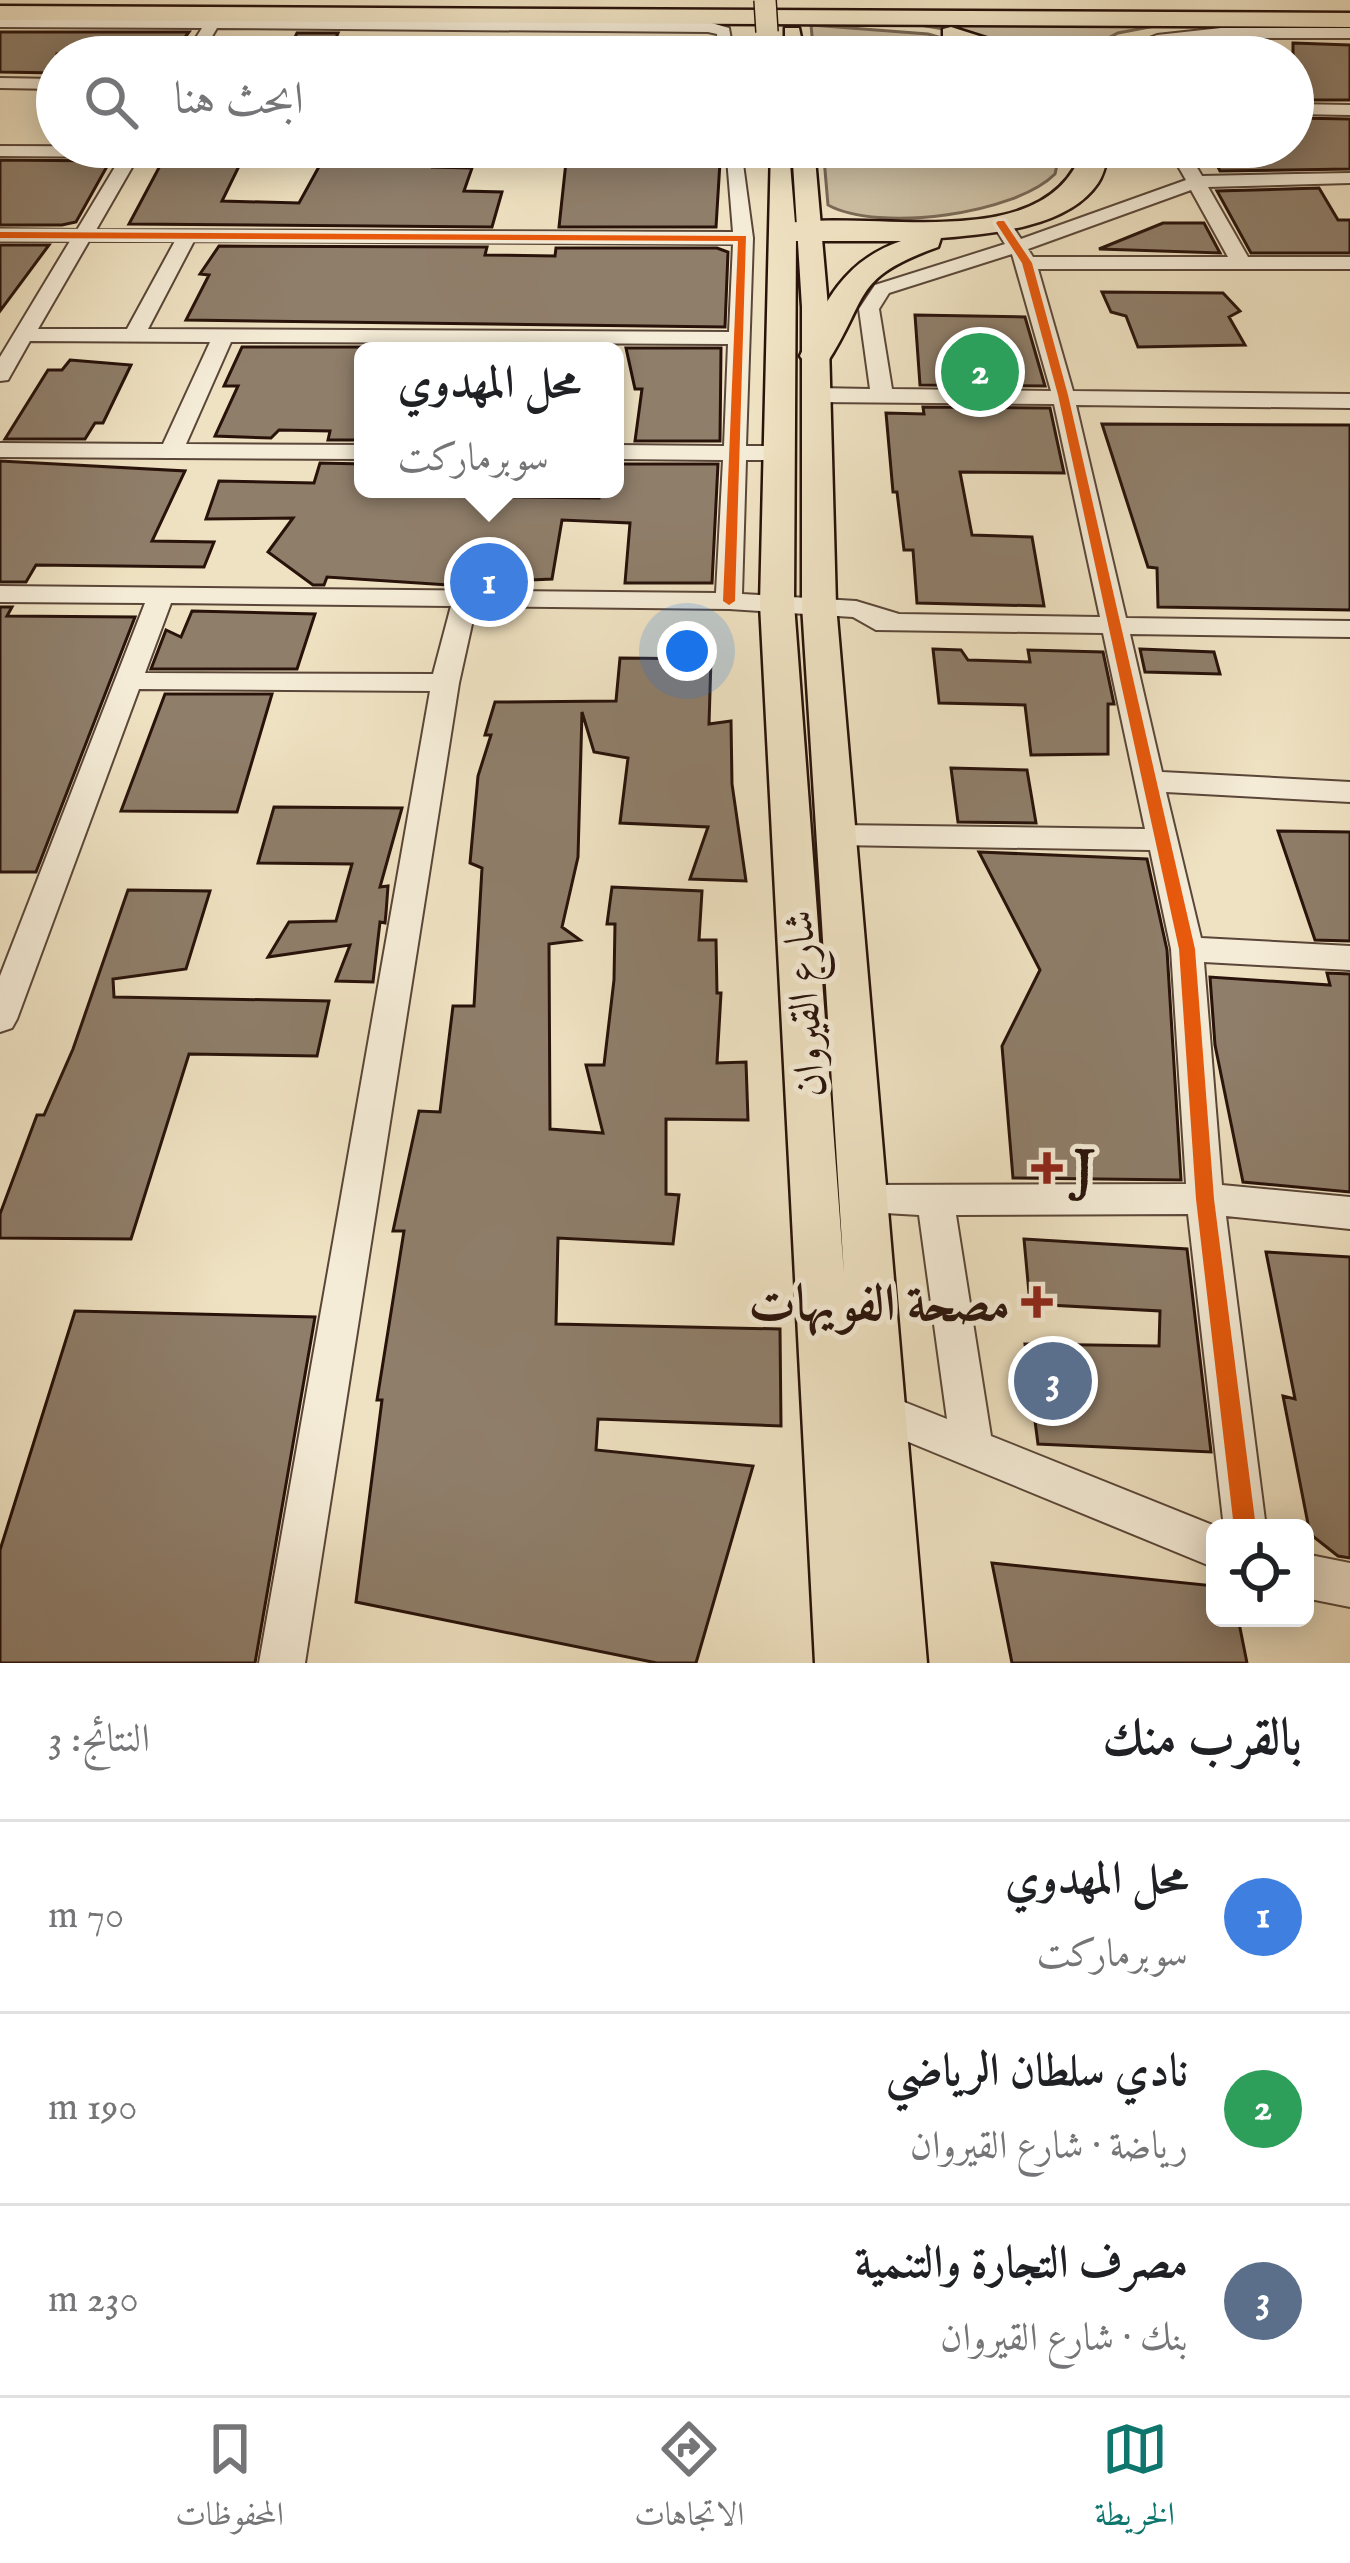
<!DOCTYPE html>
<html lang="ar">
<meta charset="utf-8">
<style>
:root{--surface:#fff;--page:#f6f6f6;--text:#202124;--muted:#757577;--line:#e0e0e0;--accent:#0f766e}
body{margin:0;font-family:"IM FELL English",Amiri,serif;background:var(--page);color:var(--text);direction:rtl}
.controls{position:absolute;right:36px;bottom:36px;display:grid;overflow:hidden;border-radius:18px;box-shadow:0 6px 30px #0003}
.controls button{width:108px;height:108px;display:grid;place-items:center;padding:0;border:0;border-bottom:3px solid var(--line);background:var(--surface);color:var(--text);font:60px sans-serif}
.you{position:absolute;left:687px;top:651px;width:42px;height:42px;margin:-30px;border:9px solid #fff;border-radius:50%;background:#1a73e8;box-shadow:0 0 0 18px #1a73e833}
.badge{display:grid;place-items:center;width:78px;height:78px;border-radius:50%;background:var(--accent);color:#fff;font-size:39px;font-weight:700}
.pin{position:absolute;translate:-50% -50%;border:6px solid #fff;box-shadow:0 3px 12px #0006}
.popup{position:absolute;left:354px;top:342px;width:270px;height:156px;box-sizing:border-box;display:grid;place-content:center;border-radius:18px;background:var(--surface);filter:drop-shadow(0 3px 9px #0005);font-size:39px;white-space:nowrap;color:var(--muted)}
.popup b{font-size:45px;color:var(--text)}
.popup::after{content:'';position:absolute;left:50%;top:100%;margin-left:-24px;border:24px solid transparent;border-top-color:var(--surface)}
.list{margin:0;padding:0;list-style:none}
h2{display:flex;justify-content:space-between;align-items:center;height:156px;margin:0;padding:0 48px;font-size:51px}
h2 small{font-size:39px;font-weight:400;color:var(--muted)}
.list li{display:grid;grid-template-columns:78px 1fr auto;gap:36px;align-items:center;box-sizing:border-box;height:192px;padding:0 48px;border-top:3px solid var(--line)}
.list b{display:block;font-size:45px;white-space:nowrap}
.list p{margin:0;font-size:39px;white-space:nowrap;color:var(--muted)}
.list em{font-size:39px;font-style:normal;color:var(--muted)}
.icon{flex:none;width:66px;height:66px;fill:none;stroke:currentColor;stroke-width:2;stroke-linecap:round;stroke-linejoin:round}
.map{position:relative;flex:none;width:1350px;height:1663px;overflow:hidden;direction:ltr}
.search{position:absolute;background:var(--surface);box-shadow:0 6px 30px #0003;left:36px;right:36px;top:36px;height:132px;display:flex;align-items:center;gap:30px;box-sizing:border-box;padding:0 42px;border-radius:66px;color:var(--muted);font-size:45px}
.sheet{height:732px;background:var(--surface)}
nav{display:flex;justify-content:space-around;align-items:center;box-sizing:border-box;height:168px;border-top:3px solid var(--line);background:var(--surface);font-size:33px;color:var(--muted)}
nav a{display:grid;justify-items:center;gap:6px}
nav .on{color:var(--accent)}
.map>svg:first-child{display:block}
.green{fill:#cdbfa3;stroke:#7a6856;stroke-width:3}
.building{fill:#8f7e6a;stroke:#28120a;stroke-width:3}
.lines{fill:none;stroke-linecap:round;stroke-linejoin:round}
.minor-casing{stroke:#5a4638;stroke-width:4}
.major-casing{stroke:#28120a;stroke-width:5}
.highway-casing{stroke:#28120a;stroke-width:5}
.minor{fill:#f5ecd7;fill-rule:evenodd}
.major{fill:#efe2c2;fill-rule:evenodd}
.highway{fill:#efe2c2;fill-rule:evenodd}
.major-bridge-casing{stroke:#28120a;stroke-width:24;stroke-linecap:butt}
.major-bridge{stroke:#efe2c2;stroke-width:21}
.cycleway-casing{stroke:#f5ecd7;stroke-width:7}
.cycleway{fill:#e8590c;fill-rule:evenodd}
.poi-dot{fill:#8f2418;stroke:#f5ecd7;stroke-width:4.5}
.labels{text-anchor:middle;stroke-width:10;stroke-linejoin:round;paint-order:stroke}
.street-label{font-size:42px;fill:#28120a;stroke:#f5ecd7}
.near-poi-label{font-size:51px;font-weight:bold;fill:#28120a;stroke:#f5ecd7;text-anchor:start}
</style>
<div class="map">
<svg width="1350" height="1663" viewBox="0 0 1350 1663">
<rect width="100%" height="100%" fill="#efe2c2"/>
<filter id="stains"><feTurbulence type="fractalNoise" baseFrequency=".00167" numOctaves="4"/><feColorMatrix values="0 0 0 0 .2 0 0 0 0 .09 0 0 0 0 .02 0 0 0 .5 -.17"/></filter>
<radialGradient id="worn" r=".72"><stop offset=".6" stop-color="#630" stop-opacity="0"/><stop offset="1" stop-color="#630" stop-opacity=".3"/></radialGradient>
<path class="green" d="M914,24L1160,25L1118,33L1072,57H1029L973,34Z
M811,25L928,34L1008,57H814Z
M823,147H1061L1055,174C1015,214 879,233 828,205Z"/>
<path class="building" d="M0,32H189L174,52L57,54V73L0,72Z
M297,33H338L328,57H286Z
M1293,43L1350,45V100H1293Z
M1293,118L1350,119V169L1220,171L1208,147H1293Z
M0,160L110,161L76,222L62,225H0Z
M162,162H241L222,201L299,203L321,163L435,162L433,167L472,168L464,191L502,192L492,227L129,224Z
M566,162H720L716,227H559Z
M1319,188L1338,220H1350V253H1251L1217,191Z
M1163,223H1204L1220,253L1099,249Z
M0,245H49L0,311Z
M219,246L487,247L485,255L555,256L556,248H717L728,252L725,327L186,320L209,275L200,274Z
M1102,292L1223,293L1240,311L1229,317L1245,345L1138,347L1126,316L1111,312Z
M915,315L1025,317L1045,386L920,385Z
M242,347H363V440H328L330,431L279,430L271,438L215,436L238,386H224Z
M626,348H721L720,441H635L642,389H635Z
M70,360L131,365L103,423H95L85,439H5L48,370H62Z
M923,407L1050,408L1064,473L960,472L972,535L1032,537L1044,606L917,603L913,550H904L897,492H893L886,413L924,414Z
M1102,424L1350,425V610L1158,607L1157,568L1148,567Z
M0,461L185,471L152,541L214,542L204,567L36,565L26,582H0Z
M320,463L363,464V489H398L397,495L599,498L600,489H615V464H718L712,583H625L630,523L562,520L552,579L509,581L510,577L464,586L327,577L324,585H313L268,552L293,518L206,519L219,481L314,483Z
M0,607H12L7,616L135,617L36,872H0Z
M192,611L315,614L297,669H151L166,630L181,637Z
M933,649L961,650L968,660L1030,662L1028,650L1103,652L1114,704H1108V754L1031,755L1025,705L939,703Z
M1140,649L1214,652L1220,674L1145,672Z
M620,658L711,659L709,724L731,721L732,784L746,881L690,879L708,827L620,823L628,758L594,752L582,712L578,857L562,927L580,940L549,944L550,1129L603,1133L586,1065H604L614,980L615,924H607L612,887L702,891L699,940H716L717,993H721L717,1063L746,1062L748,1120L666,1119V1194L679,1195L673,1244L558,1238L556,1324L780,1329L781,1426L598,1419L596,1450L753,1466L696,1663H657L356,1602L382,1400H377L404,1231H393L419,1111L440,1112L453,1006H474L482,868L470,863L478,776L491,735H485L495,702L616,701Z
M165,694H272L237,812L121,811Z
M951,768L1027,770L1036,823L958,822Z
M274,807L402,808L380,887L388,886L386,913L385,923L380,922L373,982L336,981L350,945L268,957L289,922L336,921L352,864L258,863Z
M1278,831L1350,832V941L1315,940Z
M979,852L1147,859L1167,950L1181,1180L1013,1178L1002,1046L1040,970Z
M128,890L210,891L186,969L113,979L114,997L329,1001L317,1056L189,1054L131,1239L0,1238V1214L37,1115H44L73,1049Z
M1327,973L1350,974V1192L1243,1182L1215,1045L1210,977L1330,985Z
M1024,1239L1187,1249L1211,1452L1038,1444L1025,1344L1159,1346L1160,1311L1030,1304Z
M1266,1252L1350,1257V1558L1338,1556L1310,1534L1283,1396L1295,1399Z
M75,1311L315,1317L255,1663H0V1550Z
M992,1563L1215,1586V1618H1238L1247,1663H1012Z"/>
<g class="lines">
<defs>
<path id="minor" d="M0,17L708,22L729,28L734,57H718L717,34L708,32L217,28L200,57H184L202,28L0,27Z
M1221,28H1350V38H1232L1246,57H1230L1217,38L1100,57L1157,35Z
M268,44L276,49L272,57H256Z
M0,78L57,79V89L0,88Z
M1293,104L1350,105V115L1293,114Z
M0,146L741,149L753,238L746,446H777L789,453L777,460H746L742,594L856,601L899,614L1100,617L1054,404L817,402L806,395L817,388L870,389L859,309L875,285L1005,244L992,223L994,219H1008L1021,239L1186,180L1167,147H1185L1202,176L1350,173V183L1208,187L1248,257H1350V269H1038L1073,391L1350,394V408L1076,405L1126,618L1350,621V637L1130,634L1162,772L1350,782V802L1166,792L1201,938L1350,946V970L1204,962L1222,1185L1350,1197V1229L1226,1216L1266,1528H1224L1188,1214L956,1215L991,1436L1220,1528H1215V1568L865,1424L859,1411L865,1398L879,1392L947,1419L919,1215L851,1211L846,1200L851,1189L864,1185L1186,1184L1171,949L1150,850L837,845L822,835L837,825L1145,829L1103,633L876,630L853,617L729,609L476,606L459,683L305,1663H259L430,691L139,689L17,1019L12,1028L0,1032V976L145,603L0,602V586L716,593L723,460L615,459V445L724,446L728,344L231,342L186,444L363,445V459L0,457V443L163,444L210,342L30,341L8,380L0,381V357L70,241H0V229L77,230L121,157L0,156ZM138,157L727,158L733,232L96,230ZM1191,190L1228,257H1033L1028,249ZM89,241H175L127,329H38ZM194,241L733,244L729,332L148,329ZM1012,254L1051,391L892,389L879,309L889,293ZM171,603L451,606L433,674L145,673Z
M1305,1554L1350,1563V1607L1305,1598Z"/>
<path id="major" d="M785,28H799L805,57H785Z
M771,147L789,152L796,235L794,604L844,1274L802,605V307L792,147H814L828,307L836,605L927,1663H815L760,604Z"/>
<path id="highway" d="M0,6L1350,13V27L0,20Z
M951,27L1030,52L1034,57H998L943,39V29Z
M1084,147H1110C1107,158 1105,173 1098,183C1068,228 989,234 941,238L938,247C851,278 870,296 827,363H805L800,356C824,303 843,261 901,241H784L770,232L774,226C862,204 1047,263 1084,147Z"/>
</defs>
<use href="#minor" class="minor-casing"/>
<use href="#major" class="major-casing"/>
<use href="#highway" class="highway-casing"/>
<use href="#minor" class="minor"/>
<use href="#major" class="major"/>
<use href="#highway" class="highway"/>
<defs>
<path id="major-bridge" d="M765,0L767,32"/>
</defs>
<use href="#major-bridge" class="major-bridge-casing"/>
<use href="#major-bridge" class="major-bridge"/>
<defs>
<path id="cycleway" d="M998,221H1004L1032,263L1068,395L1195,949L1214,1199L1256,1528H1234L1196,1199L1179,949L1058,395L1022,263L996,223Z
M0,232L746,236L735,601L729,605L723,601L738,241L0,238Z"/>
</defs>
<use href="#cycleway" class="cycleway-casing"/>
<use href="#cycleway" class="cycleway"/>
</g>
<g class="poi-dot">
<path d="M1041 1150h12v12h12v12h-12v12h-12v-12h-12v-12h12z"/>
<path d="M1031 1284h12v12h12v12h-12v12h-12v-12h-12v-12h12z"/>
</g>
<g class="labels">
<g class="street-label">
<text transform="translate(803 1004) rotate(-94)" y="15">شارع القيروان</text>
</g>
<g class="near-poi-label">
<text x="1074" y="1186">J</text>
<text x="1010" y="1320" text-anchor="end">مصحة الفويهات</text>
</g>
</g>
<rect width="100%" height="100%" filter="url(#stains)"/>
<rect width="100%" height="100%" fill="url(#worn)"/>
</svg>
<div class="controls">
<button><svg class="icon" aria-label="locate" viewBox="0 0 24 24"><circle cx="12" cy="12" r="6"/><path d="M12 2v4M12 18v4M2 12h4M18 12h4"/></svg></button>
</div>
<div class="you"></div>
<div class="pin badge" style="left:489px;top:582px;background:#3f7fe0">1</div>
<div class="popup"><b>محل المهدوي</b>سوبرماركت</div>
<div class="pin badge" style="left:980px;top:372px;background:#2e9e5b">2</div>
<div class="pin badge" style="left:1053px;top:1381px;background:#5c6f8a">3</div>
<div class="search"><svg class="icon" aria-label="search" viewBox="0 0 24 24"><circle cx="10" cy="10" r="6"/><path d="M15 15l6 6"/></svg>ابحث هنا</div>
</div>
<section class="sheet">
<h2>بالقرب منك<small>النتائج: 3</small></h2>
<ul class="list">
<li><span class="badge" style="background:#3f7fe0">1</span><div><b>محل المهدوي</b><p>سوبرماركت</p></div><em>70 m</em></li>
<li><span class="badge" style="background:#2e9e5b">2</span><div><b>نادي سلطان الرياضي</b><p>رياضة · شارع القيروان</p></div><em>190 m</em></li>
<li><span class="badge" style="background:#5c6f8a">3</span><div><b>مصرف التجارة والتنمية</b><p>بنك · شارع القيروان</p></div><em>230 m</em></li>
</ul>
</section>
<nav>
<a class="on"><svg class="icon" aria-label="map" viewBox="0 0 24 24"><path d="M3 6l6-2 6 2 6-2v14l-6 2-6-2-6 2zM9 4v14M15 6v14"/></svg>الخريطة</a>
<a><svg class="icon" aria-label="directions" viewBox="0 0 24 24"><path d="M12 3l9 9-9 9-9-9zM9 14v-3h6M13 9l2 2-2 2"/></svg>الاتجاهات</a>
<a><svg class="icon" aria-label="saved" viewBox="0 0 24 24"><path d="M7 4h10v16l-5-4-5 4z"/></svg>المحفوظات</a>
</nav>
